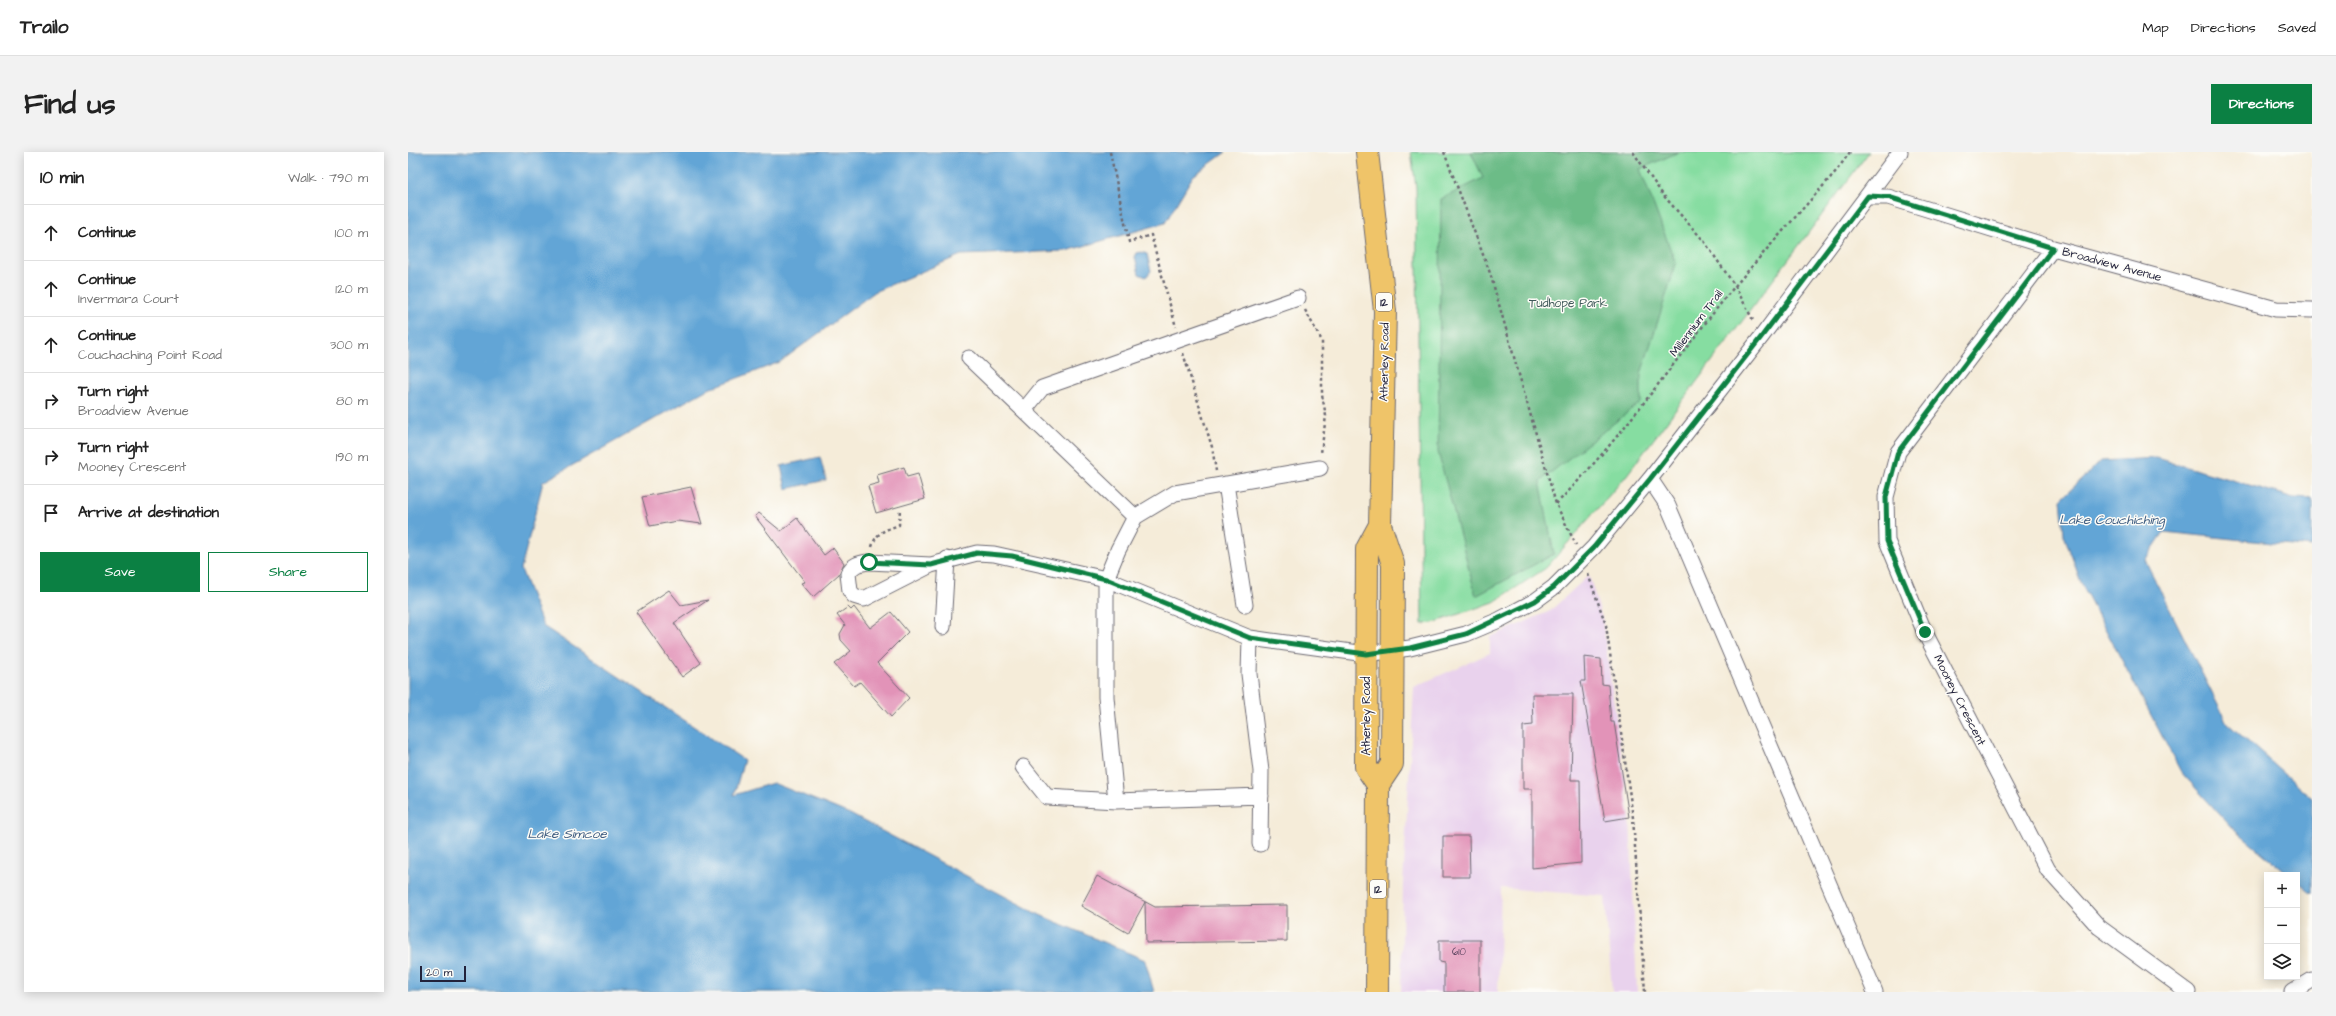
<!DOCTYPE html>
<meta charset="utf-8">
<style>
:root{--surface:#fff;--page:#f2f2f2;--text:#222;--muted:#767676;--line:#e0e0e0;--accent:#0b8043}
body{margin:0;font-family:"Architects Daughter",sans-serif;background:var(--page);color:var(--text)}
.controls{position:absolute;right:12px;bottom:12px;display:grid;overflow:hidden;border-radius:0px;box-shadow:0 2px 10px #0003}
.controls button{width:36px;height:36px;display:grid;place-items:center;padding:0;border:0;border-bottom:1px solid var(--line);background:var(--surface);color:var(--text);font:20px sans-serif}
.scale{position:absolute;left:12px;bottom:10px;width:46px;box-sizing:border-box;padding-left:4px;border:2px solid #22223b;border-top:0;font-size:11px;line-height:14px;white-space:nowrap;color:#22223b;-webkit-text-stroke:3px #fdfcf7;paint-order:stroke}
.stop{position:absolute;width:12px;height:12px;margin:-9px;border:3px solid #0b8043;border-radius:50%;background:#fff}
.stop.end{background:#0b8043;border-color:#fff;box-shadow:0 1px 4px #0008}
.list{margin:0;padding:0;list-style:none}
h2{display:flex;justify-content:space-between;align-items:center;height:52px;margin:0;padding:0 16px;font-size:17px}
h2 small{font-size:13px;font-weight:400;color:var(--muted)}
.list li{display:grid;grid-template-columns:26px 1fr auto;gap:12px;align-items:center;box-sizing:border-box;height:56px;padding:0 16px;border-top:1px solid var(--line)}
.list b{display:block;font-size:15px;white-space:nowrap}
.list p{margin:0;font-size:13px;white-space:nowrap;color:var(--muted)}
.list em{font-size:13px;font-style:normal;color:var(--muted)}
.actions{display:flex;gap:8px;padding:12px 16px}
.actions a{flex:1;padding:9px 0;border:1px solid var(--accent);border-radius:0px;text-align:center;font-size:14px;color:var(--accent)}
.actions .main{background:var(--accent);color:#fff}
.icon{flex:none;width:22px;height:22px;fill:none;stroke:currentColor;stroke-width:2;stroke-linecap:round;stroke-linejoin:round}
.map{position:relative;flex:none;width:1904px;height:840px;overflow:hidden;border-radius:0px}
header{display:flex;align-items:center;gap:24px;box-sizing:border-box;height:56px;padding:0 20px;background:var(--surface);border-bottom:1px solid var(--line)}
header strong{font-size:19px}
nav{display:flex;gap:22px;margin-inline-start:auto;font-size:14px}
.intro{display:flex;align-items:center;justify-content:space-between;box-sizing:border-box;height:96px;padding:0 24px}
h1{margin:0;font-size:28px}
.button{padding:10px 18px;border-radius:0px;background:var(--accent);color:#fff;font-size:14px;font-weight:700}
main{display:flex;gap:24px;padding:0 24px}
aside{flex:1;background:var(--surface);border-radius:0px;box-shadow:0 2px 10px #0003}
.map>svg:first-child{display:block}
.built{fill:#e9d2ed}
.green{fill:#86dda1;stroke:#54806e}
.forest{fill:#6cbc87;stroke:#476f61}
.water{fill:#62a5d6;stroke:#426488}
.building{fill:#e293b8}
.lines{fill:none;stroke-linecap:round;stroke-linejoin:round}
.minor-casing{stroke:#6c6972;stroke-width:17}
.highway-casing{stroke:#6c6972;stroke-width:24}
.path{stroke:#6c6972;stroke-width:2.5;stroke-dasharray:3 3;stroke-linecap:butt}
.minor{stroke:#fff;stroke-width:15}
.highway{stroke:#efc469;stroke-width:22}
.route{stroke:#0b8043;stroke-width:5}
.labels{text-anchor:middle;stroke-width:3;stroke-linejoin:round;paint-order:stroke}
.number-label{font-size:10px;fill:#523e5a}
.shield{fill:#fdfcf7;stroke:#646373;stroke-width:1}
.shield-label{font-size:11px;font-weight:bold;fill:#22223b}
.street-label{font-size:12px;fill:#22223b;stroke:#fdfcf7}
.park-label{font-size:12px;fill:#405a5a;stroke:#fdfcf7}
.water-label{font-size:13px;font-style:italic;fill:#3f5d81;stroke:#fdfcf7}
</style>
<header>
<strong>Trailo</strong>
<nav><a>Map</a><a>Directions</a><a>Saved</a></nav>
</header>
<div class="intro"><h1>Find us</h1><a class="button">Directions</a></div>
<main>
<aside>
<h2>10 min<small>Walk · 790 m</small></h2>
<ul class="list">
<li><svg class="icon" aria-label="ahead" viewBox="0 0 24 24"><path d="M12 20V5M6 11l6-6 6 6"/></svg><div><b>Continue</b></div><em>100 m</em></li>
<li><svg class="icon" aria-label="ahead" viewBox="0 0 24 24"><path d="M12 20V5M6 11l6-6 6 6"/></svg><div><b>Continue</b><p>Invermara Court</p></div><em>120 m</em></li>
<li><svg class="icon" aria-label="ahead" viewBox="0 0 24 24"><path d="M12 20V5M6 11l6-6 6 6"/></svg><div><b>Continue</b><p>Couchaching Point Road</p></div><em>300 m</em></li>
<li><svg class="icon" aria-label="right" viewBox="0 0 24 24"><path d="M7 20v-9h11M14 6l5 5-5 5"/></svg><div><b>Turn right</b><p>Broadview Avenue</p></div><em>80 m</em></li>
<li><svg class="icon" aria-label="right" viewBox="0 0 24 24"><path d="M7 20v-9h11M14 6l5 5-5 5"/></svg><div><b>Turn right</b><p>Mooney Crescent</p></div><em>190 m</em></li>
<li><svg class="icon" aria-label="arrive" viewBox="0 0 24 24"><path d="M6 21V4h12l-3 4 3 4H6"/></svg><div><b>Arrive at destination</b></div></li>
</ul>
<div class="actions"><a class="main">Save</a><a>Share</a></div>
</aside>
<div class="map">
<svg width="1904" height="840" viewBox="0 0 1904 840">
<rect width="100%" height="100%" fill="#fdfcf7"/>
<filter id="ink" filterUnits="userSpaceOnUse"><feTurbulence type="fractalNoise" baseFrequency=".025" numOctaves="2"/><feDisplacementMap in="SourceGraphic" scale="8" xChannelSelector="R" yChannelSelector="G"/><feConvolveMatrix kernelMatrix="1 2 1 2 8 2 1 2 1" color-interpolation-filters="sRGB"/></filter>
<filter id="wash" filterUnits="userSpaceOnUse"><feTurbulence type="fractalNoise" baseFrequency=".012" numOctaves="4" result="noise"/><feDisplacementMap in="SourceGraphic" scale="16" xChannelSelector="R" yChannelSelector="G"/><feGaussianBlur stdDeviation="0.9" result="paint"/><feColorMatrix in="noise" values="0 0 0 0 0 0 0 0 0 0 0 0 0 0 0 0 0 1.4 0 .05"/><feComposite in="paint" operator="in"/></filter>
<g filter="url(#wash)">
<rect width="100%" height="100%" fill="#f5ecd9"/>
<path class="built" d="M1181,423L1194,466L1222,664L1229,840H1204L1197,744L1093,736L1090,840H993L995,733L1006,535L1082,501V485L1142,459Z"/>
<path class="green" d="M1003,0H1461L1218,324L1138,416L1086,450L1025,471L1014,472L1008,36Z"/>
<path class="forest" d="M1063,0H1271L1232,17L1268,112L1233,222V250L1132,329L1146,402L1068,444L1030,300L1033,47L1075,26Z"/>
<path class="water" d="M0,0H818L785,24L757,71L658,99L553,103L468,139L372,210L298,238L135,330L113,417L135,474L336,608L326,643L365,631L442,662L632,763L737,808L746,840H0Z
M733,100L739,102L743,119L738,125L731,122L727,105L729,101Z
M412,305L418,328L378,337L373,314Z
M1748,306L1886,346L1904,347V395L1756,380L1737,408L1819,571L1904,646V741L1889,729V723H1881L1825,677L1773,620L1674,433L1656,383L1653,347L1693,309Z"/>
<g id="blocks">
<path class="building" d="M496,315L499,325L510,322L517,347L468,361L460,334L471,331L469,323Z
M283,335L294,372L269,369L242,374L234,345Z
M351,361L373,379L389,366L416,403L425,396L436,411L431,422L405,445L393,431L397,430L347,364Z
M261,438L273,453L300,448L266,471L293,511L274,525L228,460Z
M440,455L443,458L446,455L462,476L483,460L500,480L469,511L501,546L483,565L452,530L446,534L426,512L443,499L433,488L432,482L437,473L429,463Z
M1176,505L1193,507L1194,532L1200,533L1203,570H1206L1221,665L1197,669L1173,529H1177Z
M1124,542H1165L1163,628H1172L1173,711L1124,716V637H1115V574L1125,573Z
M1035,684H1061L1062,725H1035Z
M689,724L747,755L879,753V789L738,791L737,750L720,781L673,754Z
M1031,788H1072V840H1036V811L1031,810Z"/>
</g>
</g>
<g filter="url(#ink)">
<use href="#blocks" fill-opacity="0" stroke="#6c6972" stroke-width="1"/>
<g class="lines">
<defs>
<path id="minor" d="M1460,45H1480L1645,96L1868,157L1904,158
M1645,96L1490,300L1478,345L1479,389L1517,481L1640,718L1691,775L1780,840
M561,206L727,365
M617,257L634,236L890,146
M1242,327L1260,354L1467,840
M818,332L837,453
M523,413L456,447L446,444L442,439L440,422C444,413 451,411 461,410L523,413L569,401L586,402L698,427L842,486L958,502L1002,496L1058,482L1091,468L1127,449L1146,435L1186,395L1242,327L1354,184L1492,0
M535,475L539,407
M842,486L841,522L853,619L852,692
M615,615L639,645L708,649L853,644
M708,649L698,545V427L710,398L727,365L767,341L912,316
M1884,840L1904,828"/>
<path id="highway" d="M959,0L977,159L972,373L985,412L984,612L970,633L969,840
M970,633L958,615L959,397L972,373"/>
</defs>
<use href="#minor" class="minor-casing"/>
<use href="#highway" class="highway-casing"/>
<path class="path" d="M702,0L721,90L743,83L768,175
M1036,0L1082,121L1148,352L1168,393
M1225,0L1255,43L1296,89L1327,134L1346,170
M897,158L914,189V243L918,264L913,301
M775,201L804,295L808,319
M1148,352C1215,285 1267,207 1327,134C1360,95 1395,57 1429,18L1442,0
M464,395C468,380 477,378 491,373L492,356
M1180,422L1198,473L1225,666L1237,840"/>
<use href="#minor" class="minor"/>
<use href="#highway" class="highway"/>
</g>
</g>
<g class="lines" filter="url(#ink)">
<path class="route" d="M461,410L523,413L569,401L604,404L698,427L842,486L958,502L1002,496L1058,482L1127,449L1146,435L1186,395L1242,327L1354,184L1460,44L1480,45L1645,96L1490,300L1478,345L1479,389L1517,480"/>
</g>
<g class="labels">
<g class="number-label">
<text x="1051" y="803">610</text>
</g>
<g class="shield">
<rect x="968" y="141" width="16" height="18" rx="3"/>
<rect x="962" y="728" width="16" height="18" rx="3"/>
</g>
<g class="shield-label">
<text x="976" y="154">12</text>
<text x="970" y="741">12</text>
</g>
<g class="street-label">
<text transform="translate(1704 112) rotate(15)" y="4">Broadview Avenue</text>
<text transform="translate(1288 171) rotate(-53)" y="4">Millennium Trail</text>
<text transform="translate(976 210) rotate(-89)" y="4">Atherley Road</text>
<text transform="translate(1552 548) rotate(63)" y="4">Mooney Crescent</text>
<text transform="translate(958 564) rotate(-90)" y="4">Atherley Road</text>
</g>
<g class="park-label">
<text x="1160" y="155">Tudhope Park</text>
</g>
<g class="water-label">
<text x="1704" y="372">Lake Couchiching</text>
<text x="159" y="686">Lake Simcoe</text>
</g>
</g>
</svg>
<div class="controls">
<button>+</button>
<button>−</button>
<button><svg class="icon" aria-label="layers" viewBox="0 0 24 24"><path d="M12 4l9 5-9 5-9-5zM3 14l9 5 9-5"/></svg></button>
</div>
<div class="scale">20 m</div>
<div class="stop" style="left:461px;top:410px"></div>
<div class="stop end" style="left:1517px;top:480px"></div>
</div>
</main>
